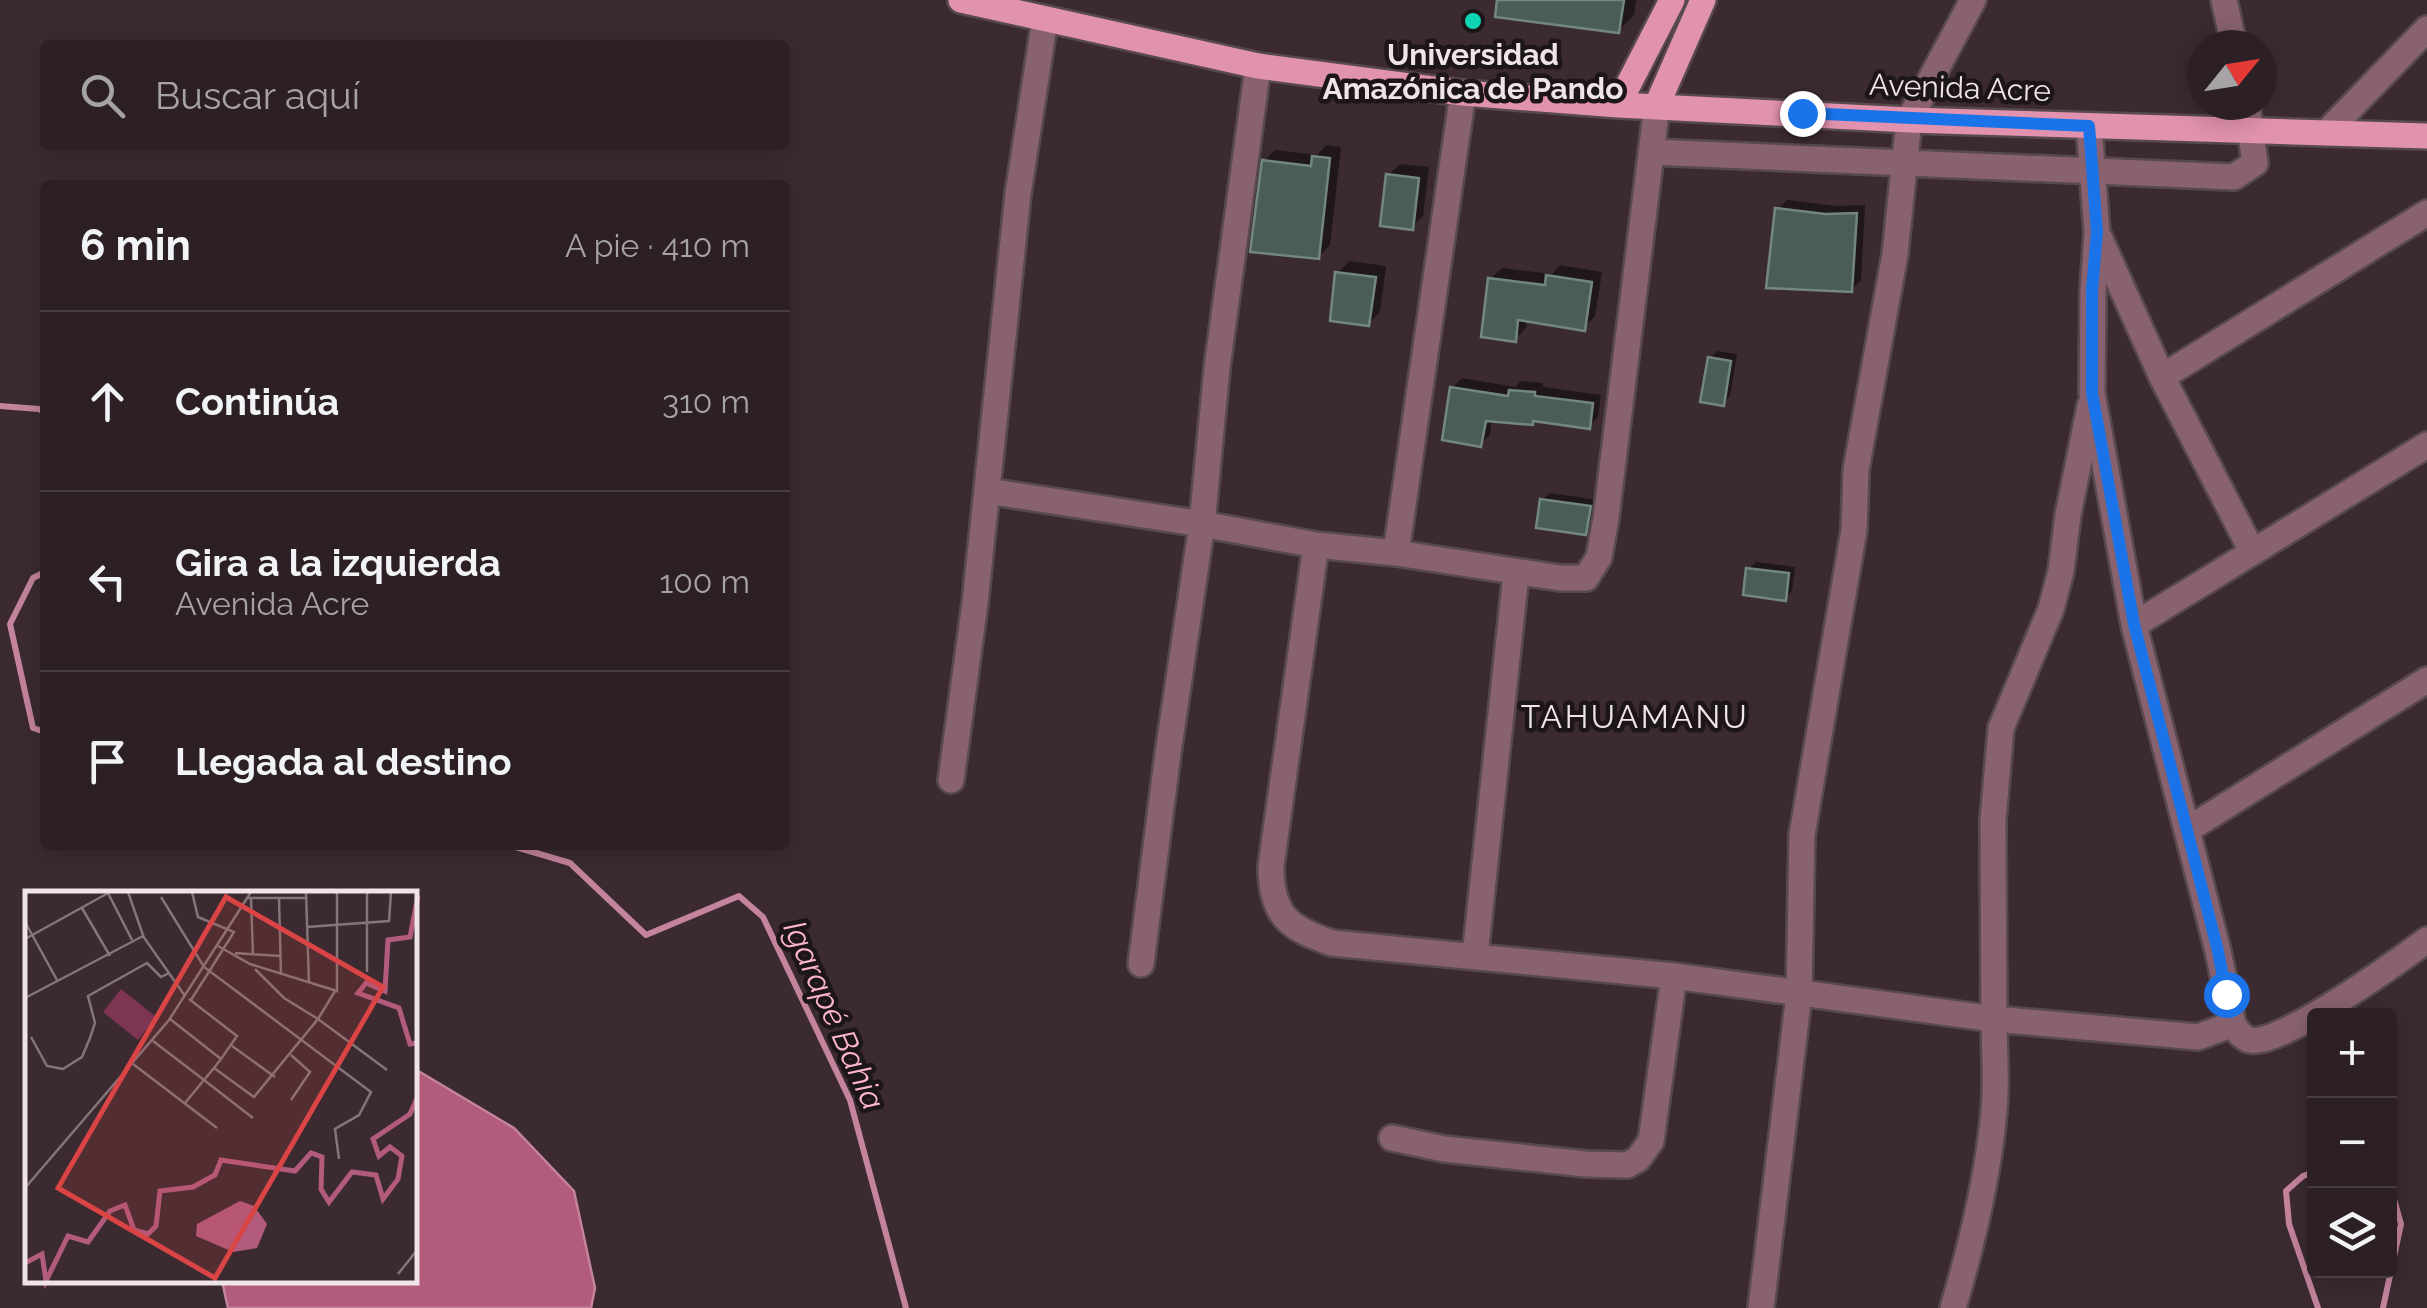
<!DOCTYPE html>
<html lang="es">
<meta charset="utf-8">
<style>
:root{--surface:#2c2024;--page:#382d31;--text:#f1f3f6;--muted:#a6a3a6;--line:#483e41}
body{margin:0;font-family:Raleway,sans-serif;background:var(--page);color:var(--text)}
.controls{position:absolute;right:30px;bottom:30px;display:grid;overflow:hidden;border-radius:10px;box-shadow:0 5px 25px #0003}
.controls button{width:90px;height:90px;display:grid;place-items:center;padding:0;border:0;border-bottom:2px solid var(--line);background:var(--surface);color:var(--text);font:50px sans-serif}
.compass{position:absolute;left:2187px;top:30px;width:90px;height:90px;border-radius:50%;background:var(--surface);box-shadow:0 5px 25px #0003;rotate:60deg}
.stop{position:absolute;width:30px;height:30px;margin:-22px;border:8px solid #1a73e8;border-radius:50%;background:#fff}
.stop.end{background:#1a73e8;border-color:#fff;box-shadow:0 2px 10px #0008}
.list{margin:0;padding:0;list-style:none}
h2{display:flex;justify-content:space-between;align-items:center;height:130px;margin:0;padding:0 40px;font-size:42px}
h2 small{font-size:32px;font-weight:400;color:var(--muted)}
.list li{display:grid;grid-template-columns:65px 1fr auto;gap:30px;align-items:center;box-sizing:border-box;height:180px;padding:0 40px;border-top:2px solid var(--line)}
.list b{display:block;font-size:38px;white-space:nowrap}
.list p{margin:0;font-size:32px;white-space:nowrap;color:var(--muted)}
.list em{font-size:32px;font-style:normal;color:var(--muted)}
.icon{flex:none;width:55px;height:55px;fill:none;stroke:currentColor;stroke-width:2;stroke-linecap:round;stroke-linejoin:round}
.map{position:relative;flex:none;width:2427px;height:1308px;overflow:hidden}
.search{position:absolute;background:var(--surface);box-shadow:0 5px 25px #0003;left:40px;top:40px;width:750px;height:110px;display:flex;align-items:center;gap:25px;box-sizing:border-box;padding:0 35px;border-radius:10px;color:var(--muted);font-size:38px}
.panel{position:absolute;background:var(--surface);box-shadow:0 5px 25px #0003;left:40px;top:180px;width:750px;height:670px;border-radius:10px}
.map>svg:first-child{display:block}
.water{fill:#b25b7d;stroke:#c4849d;stroke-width:2.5}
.shadow{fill:#0007}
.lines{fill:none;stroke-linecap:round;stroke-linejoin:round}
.stream{stroke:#c4849d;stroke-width:6}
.building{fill:#4a5d58;stroke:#728781;stroke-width:2.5}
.minor-casing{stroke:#58494d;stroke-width:30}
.major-casing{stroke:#58494d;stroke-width:30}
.minor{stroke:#896270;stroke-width:25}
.major{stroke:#e192ae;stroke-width:25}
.route{stroke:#1a73e8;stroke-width:12}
.poi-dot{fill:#0ed5b4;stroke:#1d1618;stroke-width:4}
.labels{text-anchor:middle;stroke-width:9;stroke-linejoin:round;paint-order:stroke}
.poi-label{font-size:30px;font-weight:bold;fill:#efe4e7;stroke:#1d1618}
.street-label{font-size:30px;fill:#efe4e7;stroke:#1d1618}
.neighbourhood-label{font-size:32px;letter-spacing:2.5px;fill:#efe4e7;stroke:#1d1618}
.water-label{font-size:32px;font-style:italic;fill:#fdb5ce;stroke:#1d1618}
.inset-river{fill:none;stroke:#b25b7d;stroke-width:5}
.inset-road{fill:none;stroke:#837579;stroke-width:2.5}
.view{fill:#da4445;fill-opacity:0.15;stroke:#da4445;stroke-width:5}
.inset-edge{fill:none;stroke:#efe4e7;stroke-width:5}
</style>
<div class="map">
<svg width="2427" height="1308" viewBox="0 0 2427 1308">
<rect width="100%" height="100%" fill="#3b2b30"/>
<path class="water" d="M415,1069L514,1128L574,1191L595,1288L591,1308H228L222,1281L415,1280Z"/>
<path class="shadow" d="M1499,0H1636L1634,15L1618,31Z
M1326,145L1341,147L1330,245L1318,257L1264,161L1275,150L1317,155Z
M1400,164L1429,167L1423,216L1412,227L1388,175Z
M1787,200L1836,206L1865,205L1861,280L1851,290L1777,210Z
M1349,261L1386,266L1380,312L1369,323L1338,273Z
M1560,265L1602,272L1595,316L1584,328L1527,319L1526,328L1515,339L1490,279L1502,268L1552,274Z
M1717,351L1737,354L1730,396L1723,404L1710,358Z
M1462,378L1515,387L1521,381L1543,383V387L1601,395L1598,417L1589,426L1535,419H1492L1490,435L1480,444L1452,388Z
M1550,493L1597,500L1593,525L1586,532L1542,500Z
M1756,562L1795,567L1792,591L1785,598L1749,569Z"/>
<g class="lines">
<path class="stream" d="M0,406L39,409L45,413
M45,572L33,578L10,624L33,728L45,732
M509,845L570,863L646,935L739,896L763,917L850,1100L906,1308
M2314,1172L2303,1176L2286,1191L2289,1224L2318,1308
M2383,1308L2401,1224L2390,1185"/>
</g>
<path class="building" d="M1497,0H1624L1619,33L1495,17Z
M1312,156L1330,158L1319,259L1250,252L1262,160L1311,166Z
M1386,174L1419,178L1413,230L1380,226Z
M1775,208L1825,214L1857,213L1852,292L1766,288Z
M1335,272L1376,277L1369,326L1330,321Z
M1546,275L1592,282L1585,331L1518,320L1516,342L1481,337L1488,278L1545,285Z
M1708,357L1731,361L1724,406L1700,402Z
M1450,387L1508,396L1509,390L1535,392V396L1593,403L1590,429L1533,421V425L1486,421L1481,447L1442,440Z
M1540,499L1591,506L1586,535L1536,528Z
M1746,568L1789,573L1786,601L1743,595Z"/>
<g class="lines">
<defs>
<path id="minor" d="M2224,0L2234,45
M1258,66L1217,368L1202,524L1316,545L1271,866C1271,915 1288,928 1332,943L1674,976L1994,1019C1994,1049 1997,1081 1994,1111C1988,1178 1972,1244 1953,1308
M2089,126L2097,233L2093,290L2092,393L2134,625L2218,951L2233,1024C2237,1031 2242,1038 2250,1040C2278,1048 2400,960 2427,940
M2326,133L2427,29
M1651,152L2234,177L2255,163L2247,105
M2099,237L2162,377L2252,551
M2162,377L2427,213
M2090,406L2068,515L2061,571L2051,609L2001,728L1993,820L1994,1019L2198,1037L2233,1024
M987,491L1202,524L1168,753L1141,964
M1316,545L1396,553L1463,93
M1396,553L1560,578H1586L1599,557L1606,518L1657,105
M2134,625L2427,445
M951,780L975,603L1018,194L1045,19
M2187,830L2427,680
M1475,956L1516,574
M1392,1138L1444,1149L1586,1164L1627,1165L1638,1159L1651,1141L1674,976
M1761,1308L1799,995L1802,835L1854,530L1856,470L1895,254L1909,120L1973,0"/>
<path id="major" d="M961,0L1258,66L1463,93L1618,105L1909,120L2427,136
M1618,105L1672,0
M1657,105L1703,0"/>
</defs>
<use href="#minor" class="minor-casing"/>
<use href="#major" class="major-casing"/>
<use href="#minor" class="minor"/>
<use href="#major" class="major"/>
</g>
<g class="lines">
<path class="route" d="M1802,113L2089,126L2097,232L2092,290V393L2134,624L2218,951L2226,994"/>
</g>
<circle class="poi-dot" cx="1473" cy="21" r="10"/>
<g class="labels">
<g class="poi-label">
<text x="1473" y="65">Universidad<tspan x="1473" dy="34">Amazónica de Pando</tspan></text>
</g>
<g class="street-label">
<text transform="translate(1960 88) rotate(2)" y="10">Avenida Acre</text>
</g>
<g class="neighbourhood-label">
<text x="1635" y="728">TAHUAMANU</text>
</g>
<g class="water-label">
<text transform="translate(834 1015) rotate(66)" y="11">Igarapé Bahia</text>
</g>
</g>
<g transform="translate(25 891)">
<rect width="392" height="392" fill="#3b2b30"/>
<path d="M96,98L131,126L113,149L78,121Z" fill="#7e3453"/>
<path d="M215,310L229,315L242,333L232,357L208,361L171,345L172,333Z" fill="#b25b7d"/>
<path class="inset-river" d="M393,5L385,46L363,49L360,100L341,92L333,102L374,117L385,153L393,152M0,372L17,363L21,390L43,345L63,351L85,320L100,314L109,339L123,343L131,335L135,300L168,296L190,284L196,269L270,280L286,262L297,266L296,298L304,311L327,281L351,284L358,308L373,288L377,265L365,256L354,265L348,248L385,223L393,205"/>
<path class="inset-road" d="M103,1L119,47M281,1L284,92M342,1V81M83,2L107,49M136,6L179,76L346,201L334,224L310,238L314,268M222,7H281M254,7L256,84M226,8L228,64M57,17L85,65M0,31L32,89M282,36L364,30L366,1M0,48L85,1M193,55L225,73L312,100V1M210,62L255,65M230,78L259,107L293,128L310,100M0,107L118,45L160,105M164,108L212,145L196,168M166,109L209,41L173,26L167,1M145,128L196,168L189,177M6,146L22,175L38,178L57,166L65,147L70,132L63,105L122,72L136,86L144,82M128,150L179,189L189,177L229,206L293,128L362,179M207,155L250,186M108,173L192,237M266,209L285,181L266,164M160,212L179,189L228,227M0,297L144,129L226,1M373,383L393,358"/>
<path class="view" d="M201,6L358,96L190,387L33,297Z"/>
<rect width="392" height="392" class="inset-edge"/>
</g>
</svg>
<div class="controls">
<button>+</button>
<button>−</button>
<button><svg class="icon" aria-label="layers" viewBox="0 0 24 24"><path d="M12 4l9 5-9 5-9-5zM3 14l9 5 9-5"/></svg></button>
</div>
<svg class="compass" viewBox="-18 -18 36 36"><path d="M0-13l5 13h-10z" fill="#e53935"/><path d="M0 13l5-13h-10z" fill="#a6a3a6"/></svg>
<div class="stop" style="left:2226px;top:994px"></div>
<div class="stop end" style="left:1802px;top:113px"></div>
<div class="search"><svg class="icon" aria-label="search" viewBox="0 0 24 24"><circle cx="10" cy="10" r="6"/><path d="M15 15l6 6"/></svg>Buscar aquí</div>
<section class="panel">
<h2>6 min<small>A pie · 410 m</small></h2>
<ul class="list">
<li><svg class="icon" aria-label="ahead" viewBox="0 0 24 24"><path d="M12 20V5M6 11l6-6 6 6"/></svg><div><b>Continúa</b></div><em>310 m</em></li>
<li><svg class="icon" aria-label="left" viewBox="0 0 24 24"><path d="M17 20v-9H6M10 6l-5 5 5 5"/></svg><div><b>Gira a la izquierda</b><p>Avenida Acre</p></div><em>100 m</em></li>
<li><svg class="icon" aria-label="arrive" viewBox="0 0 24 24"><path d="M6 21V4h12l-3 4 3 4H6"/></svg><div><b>Llegada al destino</b></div></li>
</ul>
</section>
</div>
